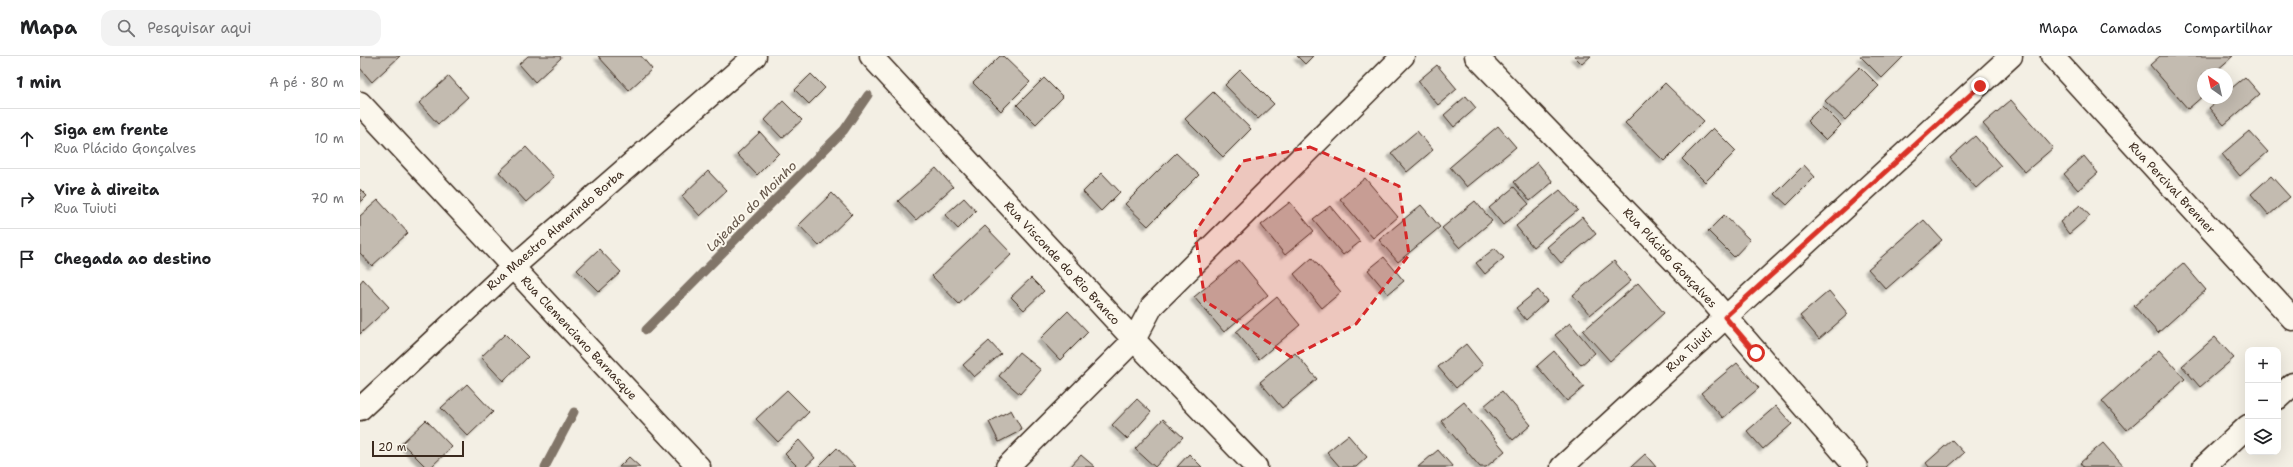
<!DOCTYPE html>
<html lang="pt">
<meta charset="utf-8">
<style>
:root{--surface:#fff;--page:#f2f2f2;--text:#202124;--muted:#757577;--line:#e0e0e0}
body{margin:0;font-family:"Shantell Sans",sans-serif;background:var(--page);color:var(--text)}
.controls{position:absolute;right:12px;bottom:12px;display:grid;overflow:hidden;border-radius:8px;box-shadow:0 4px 16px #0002}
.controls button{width:36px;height:36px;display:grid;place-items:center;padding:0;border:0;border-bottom:1px solid var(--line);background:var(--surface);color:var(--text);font:20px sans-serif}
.compass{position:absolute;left:1837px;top:12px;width:36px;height:36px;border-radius:50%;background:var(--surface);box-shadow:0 4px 16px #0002;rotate:326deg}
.scale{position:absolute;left:12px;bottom:10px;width:92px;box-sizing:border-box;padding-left:4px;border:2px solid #3b2a1e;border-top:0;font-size:11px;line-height:14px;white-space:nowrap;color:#3b2a1e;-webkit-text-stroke:3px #fbf7ec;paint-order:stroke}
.stop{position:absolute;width:12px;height:12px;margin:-9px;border:3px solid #d93025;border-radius:50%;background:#fff}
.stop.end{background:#d93025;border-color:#fff;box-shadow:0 1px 4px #0008}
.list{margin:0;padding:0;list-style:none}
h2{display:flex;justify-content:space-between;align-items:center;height:52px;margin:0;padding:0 16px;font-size:17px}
h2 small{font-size:13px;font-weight:400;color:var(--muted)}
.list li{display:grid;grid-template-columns:26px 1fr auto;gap:12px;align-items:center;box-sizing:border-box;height:60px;padding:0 16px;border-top:1px solid var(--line)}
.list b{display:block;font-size:15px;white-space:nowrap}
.list p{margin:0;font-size:13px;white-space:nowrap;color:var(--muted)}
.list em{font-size:13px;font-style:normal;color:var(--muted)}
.icon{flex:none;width:22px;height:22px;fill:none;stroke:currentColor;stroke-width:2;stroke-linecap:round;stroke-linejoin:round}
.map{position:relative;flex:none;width:1933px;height:411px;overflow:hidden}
header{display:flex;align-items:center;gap:24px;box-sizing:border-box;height:56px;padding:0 20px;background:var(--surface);border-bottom:1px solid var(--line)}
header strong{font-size:19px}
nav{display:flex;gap:22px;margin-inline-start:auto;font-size:14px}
.search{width:280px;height:36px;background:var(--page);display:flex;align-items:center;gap:10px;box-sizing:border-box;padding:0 14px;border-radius:12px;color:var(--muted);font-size:15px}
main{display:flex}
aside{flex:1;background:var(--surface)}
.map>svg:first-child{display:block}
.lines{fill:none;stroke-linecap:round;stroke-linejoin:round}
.stream{stroke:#817468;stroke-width:9}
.building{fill:#c3bbb0;stroke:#3b2a1e;filter:url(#shadow)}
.minor-casing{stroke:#3b2a1e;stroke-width:25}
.major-casing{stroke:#3b2a1e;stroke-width:25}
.minor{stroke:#fbf7ec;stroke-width:22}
.major{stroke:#fbf7ec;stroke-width:22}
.route{stroke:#d93025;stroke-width:5}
.marked{fill:#d62828;fill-opacity:0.2;stroke:#d62828;stroke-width:3;stroke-dasharray:8 5;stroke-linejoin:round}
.labels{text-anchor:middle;stroke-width:4;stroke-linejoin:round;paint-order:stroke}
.street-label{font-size:12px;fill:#3b2a1e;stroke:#fbf7ec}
.water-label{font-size:13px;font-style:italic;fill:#645549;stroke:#fbf7ec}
</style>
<header>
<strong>Mapa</strong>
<div class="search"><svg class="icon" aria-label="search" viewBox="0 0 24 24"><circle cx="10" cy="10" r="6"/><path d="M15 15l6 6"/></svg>Pesquisar aqui</div>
<nav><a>Mapa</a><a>Camadas</a><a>Compartilhar</a></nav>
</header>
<main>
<aside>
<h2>1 min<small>A pé · 80 m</small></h2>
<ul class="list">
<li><svg class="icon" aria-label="ahead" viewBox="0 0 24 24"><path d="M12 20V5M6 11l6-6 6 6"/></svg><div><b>Siga em frente</b><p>Rua Plácido Gonçalves</p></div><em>10 m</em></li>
<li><svg class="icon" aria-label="right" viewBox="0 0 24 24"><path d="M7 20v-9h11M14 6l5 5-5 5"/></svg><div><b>Vire à direita</b><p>Rua Tuiuti</p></div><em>70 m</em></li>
<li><svg class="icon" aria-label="arrive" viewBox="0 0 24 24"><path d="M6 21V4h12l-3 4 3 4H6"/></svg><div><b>Chegada ao destino</b></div></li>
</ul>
</aside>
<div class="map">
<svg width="1933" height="411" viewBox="0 0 1933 411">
<defs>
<filter id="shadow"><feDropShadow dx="-3.5" dy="3.5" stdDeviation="1" flood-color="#0004"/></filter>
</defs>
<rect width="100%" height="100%" fill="#f3efe4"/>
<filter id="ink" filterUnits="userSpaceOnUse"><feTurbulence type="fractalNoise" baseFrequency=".025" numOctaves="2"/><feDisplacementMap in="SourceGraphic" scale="8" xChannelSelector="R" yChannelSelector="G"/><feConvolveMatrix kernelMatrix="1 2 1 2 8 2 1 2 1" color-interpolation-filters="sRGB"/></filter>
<g filter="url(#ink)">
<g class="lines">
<path class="stream" d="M286,274L484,74L508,39
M185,411L214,356"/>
</g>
<path class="building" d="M0,0H40L12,26L0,12Z
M168,0H200L201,2L175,26L159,8Z
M238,0H281L292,13L269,34Z
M640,0H643L670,26L641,55L613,27Z
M937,0H953L945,8Z
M1214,0H1231L1222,8Z
M1500,0H1544L1522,22Z
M1800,0H1873L1856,15L1859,18H1843V40L1828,53L1790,9Z
M1077,9L1097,33L1078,49L1058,25Z
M1500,11L1519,30L1485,64L1465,45Z
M880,14L914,48L898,63L865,29Z
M451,18L465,32L449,48L435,34Z
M89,20L108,41L78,68L59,47Z
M1885,21L1900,38L1864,69L1849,52L1861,42H1867V36Z
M684,22L703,41L676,68L657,49Z
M1305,27L1344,65L1304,105L1265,67Z
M853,36L891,73L863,101L825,63Z
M1106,40L1116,52L1094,71L1084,59Z
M1651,44L1693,92L1665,116L1623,68Z
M423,45L442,64L422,82L405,64Z
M1462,50L1481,69L1466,84L1447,65Z
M1138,70L1156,91L1107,131L1090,111Z
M1353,72L1376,95L1345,126L1322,103Z
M1057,75L1073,94L1047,116L1031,97Z
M1889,75L1908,96L1880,120L1862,98Z
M400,76L419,97L397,119L377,98Z
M1615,80L1641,110L1616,132L1590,102Z
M166,91L194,121L166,146L139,116Z
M816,97L839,119L788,170L765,148Z
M1724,100L1738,117L1718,134L1704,118Z
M1177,106L1193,126L1170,145L1154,126Z
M1444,109L1455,121L1427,149L1415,138Z
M576,112L593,131L556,164L538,145Z
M348,115L367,135L340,160L322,140Z
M742,117L760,136L741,155L723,136Z
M1911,120L1930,141L1909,159L1891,138Z
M1005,122L1038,161L1013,182L980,143Z
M1154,131L1169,148L1143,169L1129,152Z
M0,133L7,140L0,147Z
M1200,134L1218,154L1173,191L1156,170Z
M472,137L492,158L459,190L439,169Z
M604,142L616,155L598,173L585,159Z
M18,144L48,177L12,210L0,197V160Z
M1115,145L1132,165L1100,192L1082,172Z
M930,146L954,175L925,199L901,169Z
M1061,149L1080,171L1038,206L1019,184Z
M1720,149L1730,160L1709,178L1700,166Z
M970,150L1000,186L983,199L953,163Z
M1364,159L1390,184L1374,201L1348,175Z
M1222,161L1236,178L1201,207L1187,191Z
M1564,164L1582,184L1526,233L1508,213Z
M625,170L652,198L599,248L572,220Z
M1135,192L1144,202L1125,218L1116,207Z
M239,193L261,216L239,236L217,214Z
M1024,201L1044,225L1028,238L1008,214Z
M952,202L981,236L962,252L934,218Z
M879,204L908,239L864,276L834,241Z
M1254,205L1271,225L1230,259L1213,239Z
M1823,207L1846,234L1798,277L1774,250Z
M671,222L684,235L664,254L651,241Z
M3,223L29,251L0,278V227Z
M1278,227L1304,257L1250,305L1223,275Z
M1178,234L1187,245L1166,264L1156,252Z
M1469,235L1488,258L1459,283L1440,260Z
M917,241L940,269L899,303L876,276Z
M708,255L728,276L700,304L680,283Z
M1210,267L1235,297L1221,309L1195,279Z
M145,278L168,301L143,325L121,301Z
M1855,281L1874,302L1840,331L1822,310Z
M629,285L641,298L614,321L603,309Z
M1106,288L1123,309L1096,332L1078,311Z
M1799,294L1825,323L1767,374L1742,345Z
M1194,295L1224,331L1207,345L1177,310Z
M659,296L681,314L660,338L639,320Z
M935,297L957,323L922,352L900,326Z
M1377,307L1399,332L1363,362L1341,337Z
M107,328L133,356L108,380L81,352Z
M427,334L449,356L418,386L396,363Z
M1142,335L1171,369L1153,384L1124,350Z
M777,343L791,356L767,383L752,369Z
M1104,346L1145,395L1126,411H1120L1081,365Z
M1416,350L1432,368L1403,393L1387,375Z
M651,354L662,374L639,386L629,366Z
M803,363L823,381L795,411L775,393Z
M66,364L92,391L71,411H66L42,387Z
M988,379L1007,401L996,411H980L967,396Z
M439,384L455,402L445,411H438L425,398Z
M1592,384L1604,397L1588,411H1569L1566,407Z
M1743,387L1764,411H1723L1720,407Z
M477,392L495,411H458Z
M1078,394L1093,411H1058Z
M829,398L842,411H817Z
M1285,398L1296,411H1271Z
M721,399L735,411H710Z
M269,401L280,411H259Z"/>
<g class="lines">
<defs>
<path id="minor" d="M511,0L774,284L896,411
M1116,0L1346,238L1496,411
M1692,0L1933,263
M0,47L339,411
M1918,342L1933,328
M0,353L153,211L395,0
M647,411L774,284L792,250L1043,0
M1844,411L1888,370"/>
<path id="major" d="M1202,411L1651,0"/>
</defs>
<use href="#minor" class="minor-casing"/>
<use href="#major" class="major-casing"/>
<use href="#minor" class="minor"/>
<use href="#major" class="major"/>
</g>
</g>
<g class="lines" filter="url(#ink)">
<path class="route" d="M1396,297L1365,261L1620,30"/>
</g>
<path class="marked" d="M950,91L1039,130L1049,199L996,268L931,301L845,245L835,176L883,105Z"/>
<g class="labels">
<g class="street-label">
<text transform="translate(1812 132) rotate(47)" y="4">Rua Percival Brenner</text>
<text transform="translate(195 174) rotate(-41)" y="4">Rua Maestro Almerindo Borba</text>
<text transform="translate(1310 202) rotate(47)" y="4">Rua Plácido Gonçalves</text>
<text transform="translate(702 207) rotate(47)" y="4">Rua Visconde do Rio Branco</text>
<text transform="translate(219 282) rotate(47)" y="4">Rua Clemenciano Barnasque</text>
<text transform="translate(1329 294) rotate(-43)" y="4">Rua Tuiuti</text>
</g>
<g class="water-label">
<text transform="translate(391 150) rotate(-45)" y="5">Lajeado do Moinho</text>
</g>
</g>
</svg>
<div class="controls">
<button>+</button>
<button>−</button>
<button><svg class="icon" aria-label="layers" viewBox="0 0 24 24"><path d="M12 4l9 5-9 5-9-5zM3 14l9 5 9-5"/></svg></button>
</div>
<svg class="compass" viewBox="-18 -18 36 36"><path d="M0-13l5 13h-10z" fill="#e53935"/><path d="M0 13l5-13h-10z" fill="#757577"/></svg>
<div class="scale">20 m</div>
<div class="stop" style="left:1396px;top:297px"></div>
<div class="stop end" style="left:1620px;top:30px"></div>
</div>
</main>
